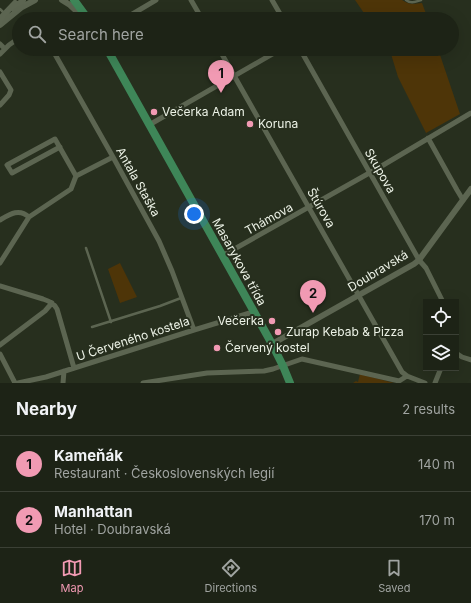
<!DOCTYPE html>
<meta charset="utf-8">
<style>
:root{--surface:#1d2316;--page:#2a2f23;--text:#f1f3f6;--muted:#a0a4a1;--line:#3b4035;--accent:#f19ab3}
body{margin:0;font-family:Inter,sans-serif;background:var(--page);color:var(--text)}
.controls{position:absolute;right:12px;bottom:12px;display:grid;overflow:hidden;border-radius:0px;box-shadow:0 4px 16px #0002}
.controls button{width:36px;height:36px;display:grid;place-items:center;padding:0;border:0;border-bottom:1px solid var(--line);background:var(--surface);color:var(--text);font:20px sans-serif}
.you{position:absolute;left:194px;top:214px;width:14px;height:14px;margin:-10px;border:3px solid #fff;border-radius:50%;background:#1a73e8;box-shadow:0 0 0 6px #1a73e833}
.badge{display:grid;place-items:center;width:26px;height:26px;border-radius:50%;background:var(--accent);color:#111;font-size:13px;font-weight:700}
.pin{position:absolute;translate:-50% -33px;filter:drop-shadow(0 1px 2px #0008)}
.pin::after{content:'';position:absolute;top:21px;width:14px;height:12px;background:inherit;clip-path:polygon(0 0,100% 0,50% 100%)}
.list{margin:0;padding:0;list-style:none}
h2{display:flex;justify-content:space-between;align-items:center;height:52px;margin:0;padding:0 16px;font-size:17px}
h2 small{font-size:13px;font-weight:400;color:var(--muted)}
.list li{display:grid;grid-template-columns:26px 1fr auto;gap:12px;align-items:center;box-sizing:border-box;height:56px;padding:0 16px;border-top:1px solid var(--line)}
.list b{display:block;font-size:15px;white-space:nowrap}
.list p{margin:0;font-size:13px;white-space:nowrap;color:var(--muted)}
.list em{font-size:13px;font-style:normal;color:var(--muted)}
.icon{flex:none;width:22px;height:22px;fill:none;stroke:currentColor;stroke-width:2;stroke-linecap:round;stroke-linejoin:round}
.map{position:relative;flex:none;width:471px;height:383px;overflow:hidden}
.search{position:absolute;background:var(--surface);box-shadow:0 4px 16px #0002;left:12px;right:12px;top:12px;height:44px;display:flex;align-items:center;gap:10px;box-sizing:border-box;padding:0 14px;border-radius:22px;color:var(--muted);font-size:15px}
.sheet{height:164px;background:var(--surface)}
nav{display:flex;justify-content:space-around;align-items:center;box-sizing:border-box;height:56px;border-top:1px solid var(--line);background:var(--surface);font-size:11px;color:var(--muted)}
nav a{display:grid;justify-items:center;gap:2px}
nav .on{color:var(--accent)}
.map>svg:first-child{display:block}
.green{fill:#4e3508}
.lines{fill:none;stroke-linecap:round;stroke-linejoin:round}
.service{stroke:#5c6551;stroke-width:2.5}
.minor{stroke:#5c6551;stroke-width:5}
.tertiary{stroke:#5c6551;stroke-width:6}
.primary{stroke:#3e8658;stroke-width:8}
.poi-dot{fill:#f19ab3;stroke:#272f1e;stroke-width:1.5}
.labels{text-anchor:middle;stroke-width:4;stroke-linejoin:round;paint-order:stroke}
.poi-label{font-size:12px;fill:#ecf2e6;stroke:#272f1e;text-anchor:start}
.street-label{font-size:12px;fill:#ecf2e6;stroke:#272f1e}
</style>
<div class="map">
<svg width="471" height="383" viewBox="0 0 471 383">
<rect width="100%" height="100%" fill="#272f1e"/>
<path class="green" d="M355,0H402C409,5 414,4 422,3L428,19H368Z
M388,49H438L460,114L426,133L398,77L391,54Z
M120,263L137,297L120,303L108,269Z
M360,374L394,383H353L356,381L358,382Z"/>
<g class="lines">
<path class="service" d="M406,0C411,4 415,2 421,0
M0,9L3,12
M86,248L111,322
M92,327L160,306L181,298"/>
<path class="minor" d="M191,0L202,19
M272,0L283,19
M124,19L156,0
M0,44L5,49
M52,49L113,157L159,241L172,271L194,330
M219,49L402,372L407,376L425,383
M300,49L419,260L426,268L443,302
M0,54L9,45L19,38
M0,72L11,90L9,95L0,105
M149,125L281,49
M428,138L457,190L463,200
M60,147L12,173L7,165L55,139L76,176
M0,220C10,214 19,208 29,217
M222,256L380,167L471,113
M0,263L29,217L71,189L76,176L113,157
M0,286L43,299C49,301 54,303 57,309L74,368
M0,345L45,311L52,303
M456,353L462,357L471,360
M0,354L15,383
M18,383L46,377L194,330L253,312
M63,383L64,371
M143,383L207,373L264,371L273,369L302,359L399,381L407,376
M435,383L441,368"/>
<path class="tertiary" d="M62,0L70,5L84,18
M14,9L23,0
M0,19L15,3
M0,25L22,7L35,0
M272,344L414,264L419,260L471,189"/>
<path class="primary" d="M74,0L88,19
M107,49L272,344L283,366L290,383"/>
</g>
<g class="poi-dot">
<circle cx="154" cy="112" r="4"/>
<circle cx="250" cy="124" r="4"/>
<circle cx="272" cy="321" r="4"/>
<circle cx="278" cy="332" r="4"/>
<circle cx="217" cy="348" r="4"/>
</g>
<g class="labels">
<g class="poi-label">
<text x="162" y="116">Večerka Adam</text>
<text x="258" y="128">Koruna</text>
<text x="264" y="325" text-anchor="end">Večerka</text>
<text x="286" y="336">Zurap Kebab &amp; Pizza</text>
<text x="225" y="352">Červený kostel</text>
</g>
<g class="street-label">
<text transform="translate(380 171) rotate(60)" y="4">Skupova</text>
<text transform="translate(138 182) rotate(61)" y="4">Antala Staška</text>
<text transform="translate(321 208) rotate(60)" y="4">Štúrova</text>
<text transform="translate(269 219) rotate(-29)" y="4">Thámova</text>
<text transform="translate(239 262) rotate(61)" y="4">Masarykova třída</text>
<text transform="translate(378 271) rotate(-31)" y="4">Doubravská</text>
<text transform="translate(133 339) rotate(-18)" y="4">U Červeného kostela</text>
</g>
</g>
</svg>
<div class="controls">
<button><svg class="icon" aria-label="locate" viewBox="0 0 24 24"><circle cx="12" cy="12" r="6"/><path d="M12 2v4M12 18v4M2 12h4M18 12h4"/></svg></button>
<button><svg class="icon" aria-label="layers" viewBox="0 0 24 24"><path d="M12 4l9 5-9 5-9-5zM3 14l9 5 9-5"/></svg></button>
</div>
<div class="you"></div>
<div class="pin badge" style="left:221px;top:93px">1</div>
<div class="pin badge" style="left:313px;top:313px">2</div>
<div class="search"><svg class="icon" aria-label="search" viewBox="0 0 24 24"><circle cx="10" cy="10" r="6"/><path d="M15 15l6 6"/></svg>Search here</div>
</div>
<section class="sheet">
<h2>Nearby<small>2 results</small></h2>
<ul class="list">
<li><span class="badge">1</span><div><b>Kameňák</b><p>Restaurant · Československých legií</p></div><em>140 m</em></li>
<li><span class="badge">2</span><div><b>Manhattan</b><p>Hotel · Doubravská</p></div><em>170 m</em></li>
</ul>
</section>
<nav>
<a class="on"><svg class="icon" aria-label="map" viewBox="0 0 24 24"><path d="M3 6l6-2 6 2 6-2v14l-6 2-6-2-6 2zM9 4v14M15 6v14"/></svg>Map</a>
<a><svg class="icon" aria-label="directions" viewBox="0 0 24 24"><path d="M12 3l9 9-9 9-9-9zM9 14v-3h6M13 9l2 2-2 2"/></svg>Directions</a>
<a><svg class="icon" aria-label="saved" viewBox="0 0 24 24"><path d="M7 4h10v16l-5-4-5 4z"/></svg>Saved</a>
</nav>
